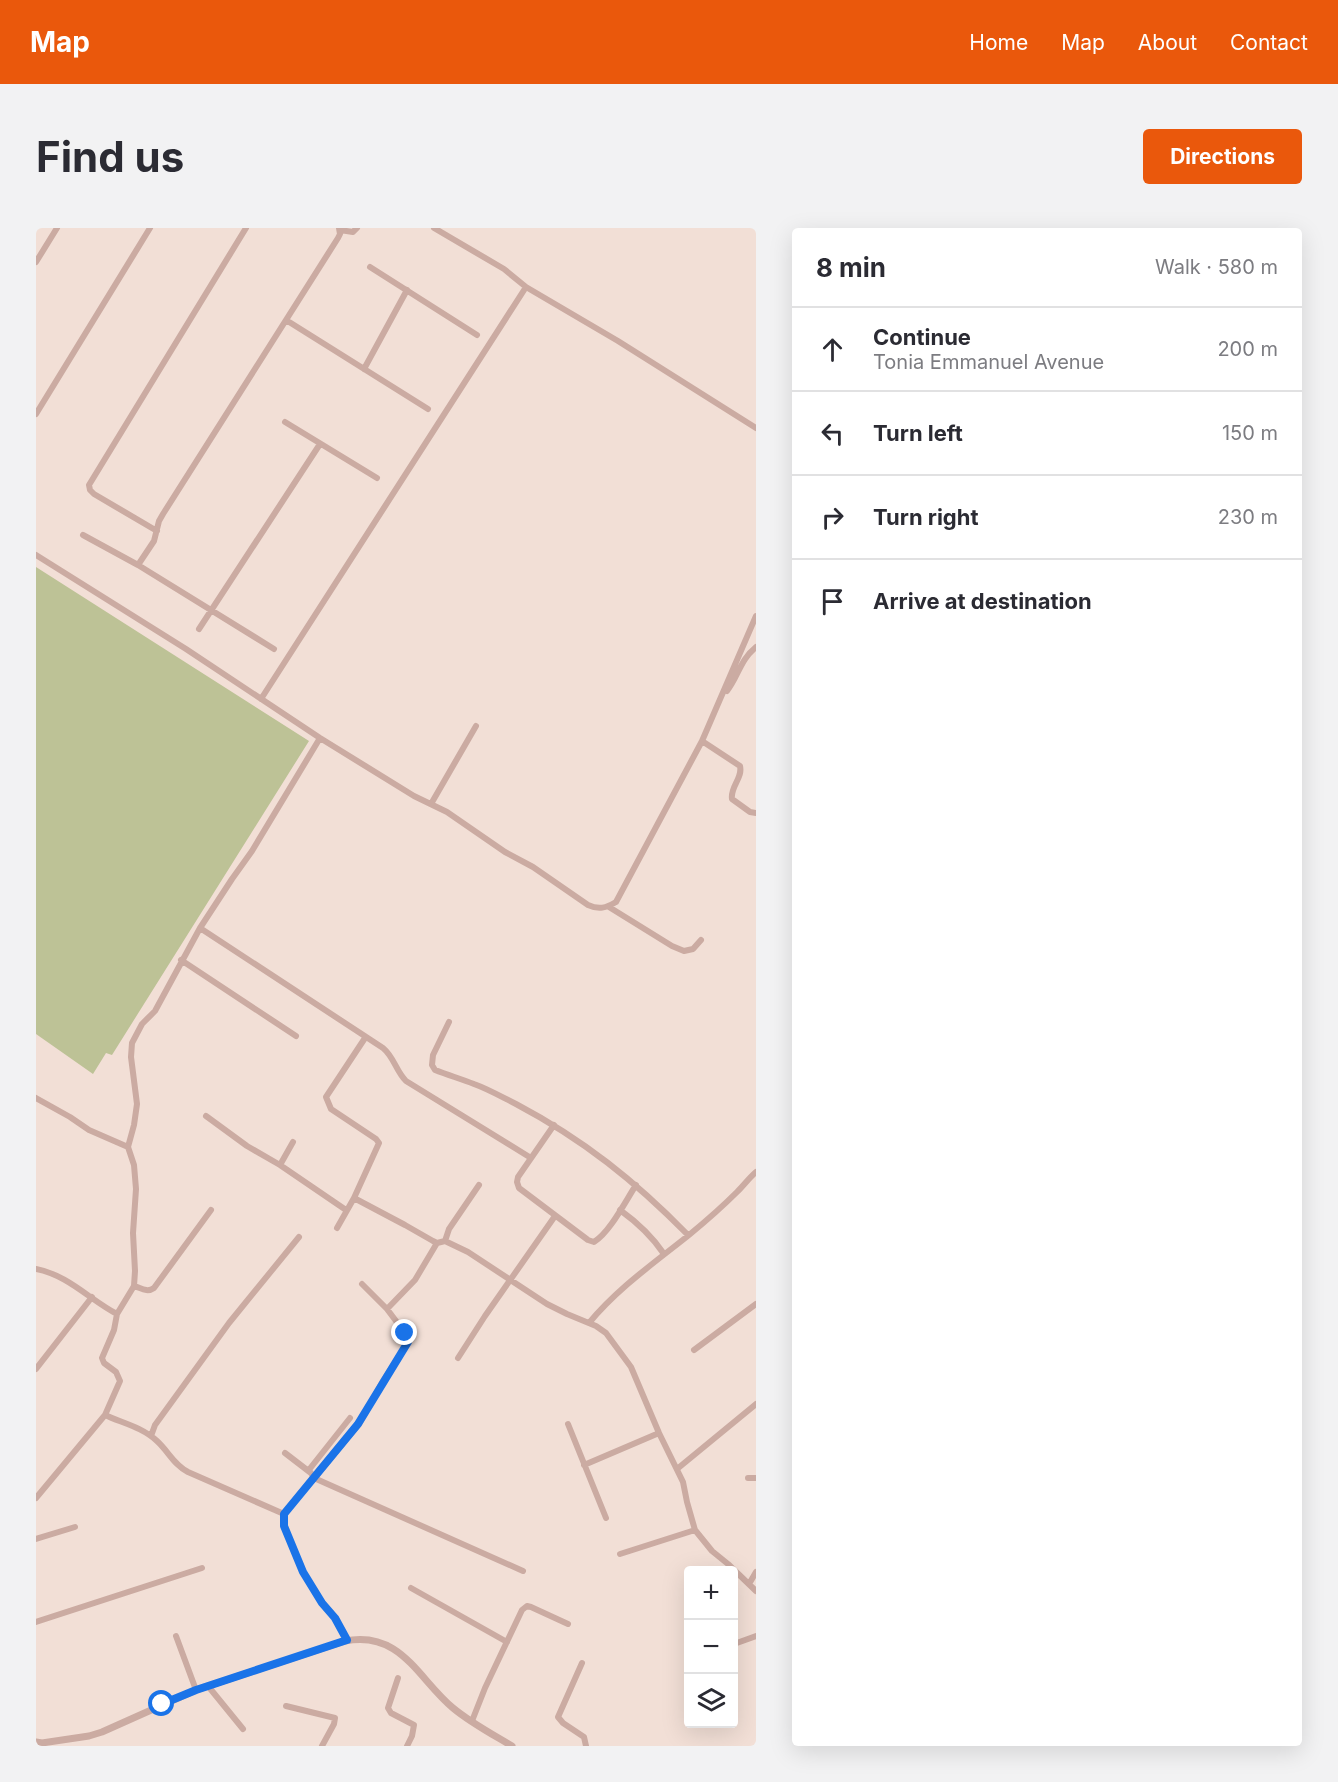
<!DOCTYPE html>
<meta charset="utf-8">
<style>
:root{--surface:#fff;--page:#f2f2f3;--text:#2b2b33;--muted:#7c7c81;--line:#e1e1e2;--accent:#ea580c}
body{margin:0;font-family:Inter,sans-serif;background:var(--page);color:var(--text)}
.controls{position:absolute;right:18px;bottom:18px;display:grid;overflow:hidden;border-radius:6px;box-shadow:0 6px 24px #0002}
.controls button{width:54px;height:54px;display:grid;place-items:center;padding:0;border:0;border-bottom:2px solid var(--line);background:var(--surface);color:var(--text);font:30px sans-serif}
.stop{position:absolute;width:18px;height:18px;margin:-14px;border:4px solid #1a73e8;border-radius:50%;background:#fff}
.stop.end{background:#1a73e8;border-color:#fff;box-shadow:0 2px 6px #0008}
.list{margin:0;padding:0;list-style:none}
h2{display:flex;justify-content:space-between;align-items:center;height:78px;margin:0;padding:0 24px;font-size:26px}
h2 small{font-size:20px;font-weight:400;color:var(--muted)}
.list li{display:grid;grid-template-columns:39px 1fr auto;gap:18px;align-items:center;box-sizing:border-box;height:84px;padding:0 24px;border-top:2px solid var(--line)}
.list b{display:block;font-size:22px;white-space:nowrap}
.list p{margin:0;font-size:20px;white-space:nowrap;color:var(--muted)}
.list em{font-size:20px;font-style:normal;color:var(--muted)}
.icon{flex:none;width:33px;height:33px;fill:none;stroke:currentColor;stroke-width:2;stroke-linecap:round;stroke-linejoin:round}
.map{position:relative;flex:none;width:720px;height:1518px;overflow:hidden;border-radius:6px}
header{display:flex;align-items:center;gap:36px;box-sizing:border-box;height:84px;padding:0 30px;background:var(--accent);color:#fff}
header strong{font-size:28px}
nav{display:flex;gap:33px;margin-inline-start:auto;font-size:21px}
.intro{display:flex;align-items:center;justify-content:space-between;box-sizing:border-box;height:144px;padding:0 36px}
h1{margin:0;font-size:42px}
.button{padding:15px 27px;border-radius:6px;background:var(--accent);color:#fff;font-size:21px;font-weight:700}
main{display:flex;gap:36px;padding:0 36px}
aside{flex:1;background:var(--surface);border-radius:6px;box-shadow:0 6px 24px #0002}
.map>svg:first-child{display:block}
.green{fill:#bdc296}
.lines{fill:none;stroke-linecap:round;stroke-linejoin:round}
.minor{stroke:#cbaba2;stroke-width:6}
.tertiary{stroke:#cbaba2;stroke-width:7}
.route{stroke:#1a73e8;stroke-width:8}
</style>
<header>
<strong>Map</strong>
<nav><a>Home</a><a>Map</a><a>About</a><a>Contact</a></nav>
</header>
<div class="intro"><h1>Find us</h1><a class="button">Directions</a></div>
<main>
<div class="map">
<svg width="720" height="1518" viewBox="0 0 720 1518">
<rect width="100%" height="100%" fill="#f2dfd6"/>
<path class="green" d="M0,339L273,513L76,827L70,825L57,846L0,806Z"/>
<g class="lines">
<path class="minor" d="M398,0L468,41L490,59
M304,2L317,4L321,0
M0,34L21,0
M334,39L441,107
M250,92L392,181
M328,141L371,62
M0,186L114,0
M249,194L341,250
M121,303L58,266L54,262L53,257L210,0
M47,307L102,337L118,313L123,293L127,286L302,10L304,6L303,0
M0,327L150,421L284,510L378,568L411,584L469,624L497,639L552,677C563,682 570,680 580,674L666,513L720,388
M102,337L238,421
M163,401L284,216
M691,463C703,447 704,432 720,419
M225,471L490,59L582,113L720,200
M666,513L704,538C707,550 694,559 696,571L714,584L720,585
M395,576L440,498
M573,679L636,718L648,723L657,721L665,712
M164,700L347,820C358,829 360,843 370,853L495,930
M145,732L260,808
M413,794L397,827L396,837L399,842C412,847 425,851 438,856C452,861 466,869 480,876C548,912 599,953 652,1007
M0,870L34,889L53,902L92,919
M170,888L211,918L244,937L310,982
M518,897L482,949L481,954L483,960L552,1012L558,1014C574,1004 589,974 600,957
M244,937L257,914
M318,970L369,997L397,1013L401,1015L409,1013L432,1024L511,1076L531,1086L560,1098L570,1105L595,1139L623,1205L647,1254L651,1274L659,1302L676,1323L692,1336L720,1363
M584,982C602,995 616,1008 628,1026
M301,1000L318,970L343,915L340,911L295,881L290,869L329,810
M409,1013L413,1001L443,957
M0,1041C32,1047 54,1072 81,1086
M326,1056L351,1081
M98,1058C105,1060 111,1065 118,1060L175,982
M553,1095C582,1060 618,1035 653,1007C670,993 686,979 701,964C708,957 713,950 720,944
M658,1122L720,1076
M422,1130L449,1088L519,988
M0,1141L56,1069
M69,1187C86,1195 106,1199 121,1213C133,1224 137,1236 152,1244L248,1286
M532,1196L570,1290
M115,1208L119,1197L193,1095L263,1009
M249,1225L275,1245L278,1250L487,1343
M548,1237L623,1205
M641,1241L720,1176
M272,1243L314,1190
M712,1250H720
M0,1270L69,1187L84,1153L80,1144L68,1135L66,1130L78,1102L81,1086L98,1058L99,1043L97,1005L100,961L98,937L92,919L98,897L101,876L95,829L96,815L106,796L119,783L164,700L196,651L216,623L284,510
M0,1311L39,1299
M584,1326L659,1302
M713,1356L720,1344
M375,1360L471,1414
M0,1394L166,1340
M140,1408L160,1462
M311,1412L299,1390L286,1375L267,1344L248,1298V1286L323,1196L347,1153L370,1118L372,1109L351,1081L379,1052L401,1015
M698,1416L720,1408
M546,1435L522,1489L527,1495L548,1509L550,1518
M362,1450L352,1480L355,1485L378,1497L376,1508L371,1518
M172,1458L207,1501
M250,1478L299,1490L298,1496L286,1518
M436,1493L449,1460L486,1382L491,1378L495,1379L532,1396"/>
<path class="tertiary" d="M0,1514L6,1515L53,1508L66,1504L160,1462L309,1413C365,1402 382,1451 417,1480C435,1495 456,1506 476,1518"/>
</g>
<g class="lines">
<path class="route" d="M126,1476L160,1462L311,1412L299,1390L286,1375L267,1344L248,1298V1286L322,1196L372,1114V1109L369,1105"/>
</g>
</svg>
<div class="controls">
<button>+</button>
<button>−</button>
<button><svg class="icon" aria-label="layers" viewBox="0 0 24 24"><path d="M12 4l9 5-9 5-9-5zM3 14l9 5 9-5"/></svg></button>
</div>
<div class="stop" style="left:126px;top:1476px"></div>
<div class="stop end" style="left:369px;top:1105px"></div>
</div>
<aside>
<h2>8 min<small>Walk · 580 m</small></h2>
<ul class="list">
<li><svg class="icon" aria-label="ahead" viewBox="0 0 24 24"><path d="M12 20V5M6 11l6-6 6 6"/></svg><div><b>Continue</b><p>Tonia Emmanuel Avenue</p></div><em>200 m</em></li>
<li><svg class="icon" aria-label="left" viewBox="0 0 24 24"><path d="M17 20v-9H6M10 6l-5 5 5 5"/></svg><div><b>Turn left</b></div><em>150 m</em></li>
<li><svg class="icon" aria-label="right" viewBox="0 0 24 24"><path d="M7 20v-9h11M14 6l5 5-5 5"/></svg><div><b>Turn right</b></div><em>230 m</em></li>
<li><svg class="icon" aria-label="arrive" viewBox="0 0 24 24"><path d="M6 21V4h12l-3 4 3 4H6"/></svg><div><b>Arrive at destination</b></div></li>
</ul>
</aside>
</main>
